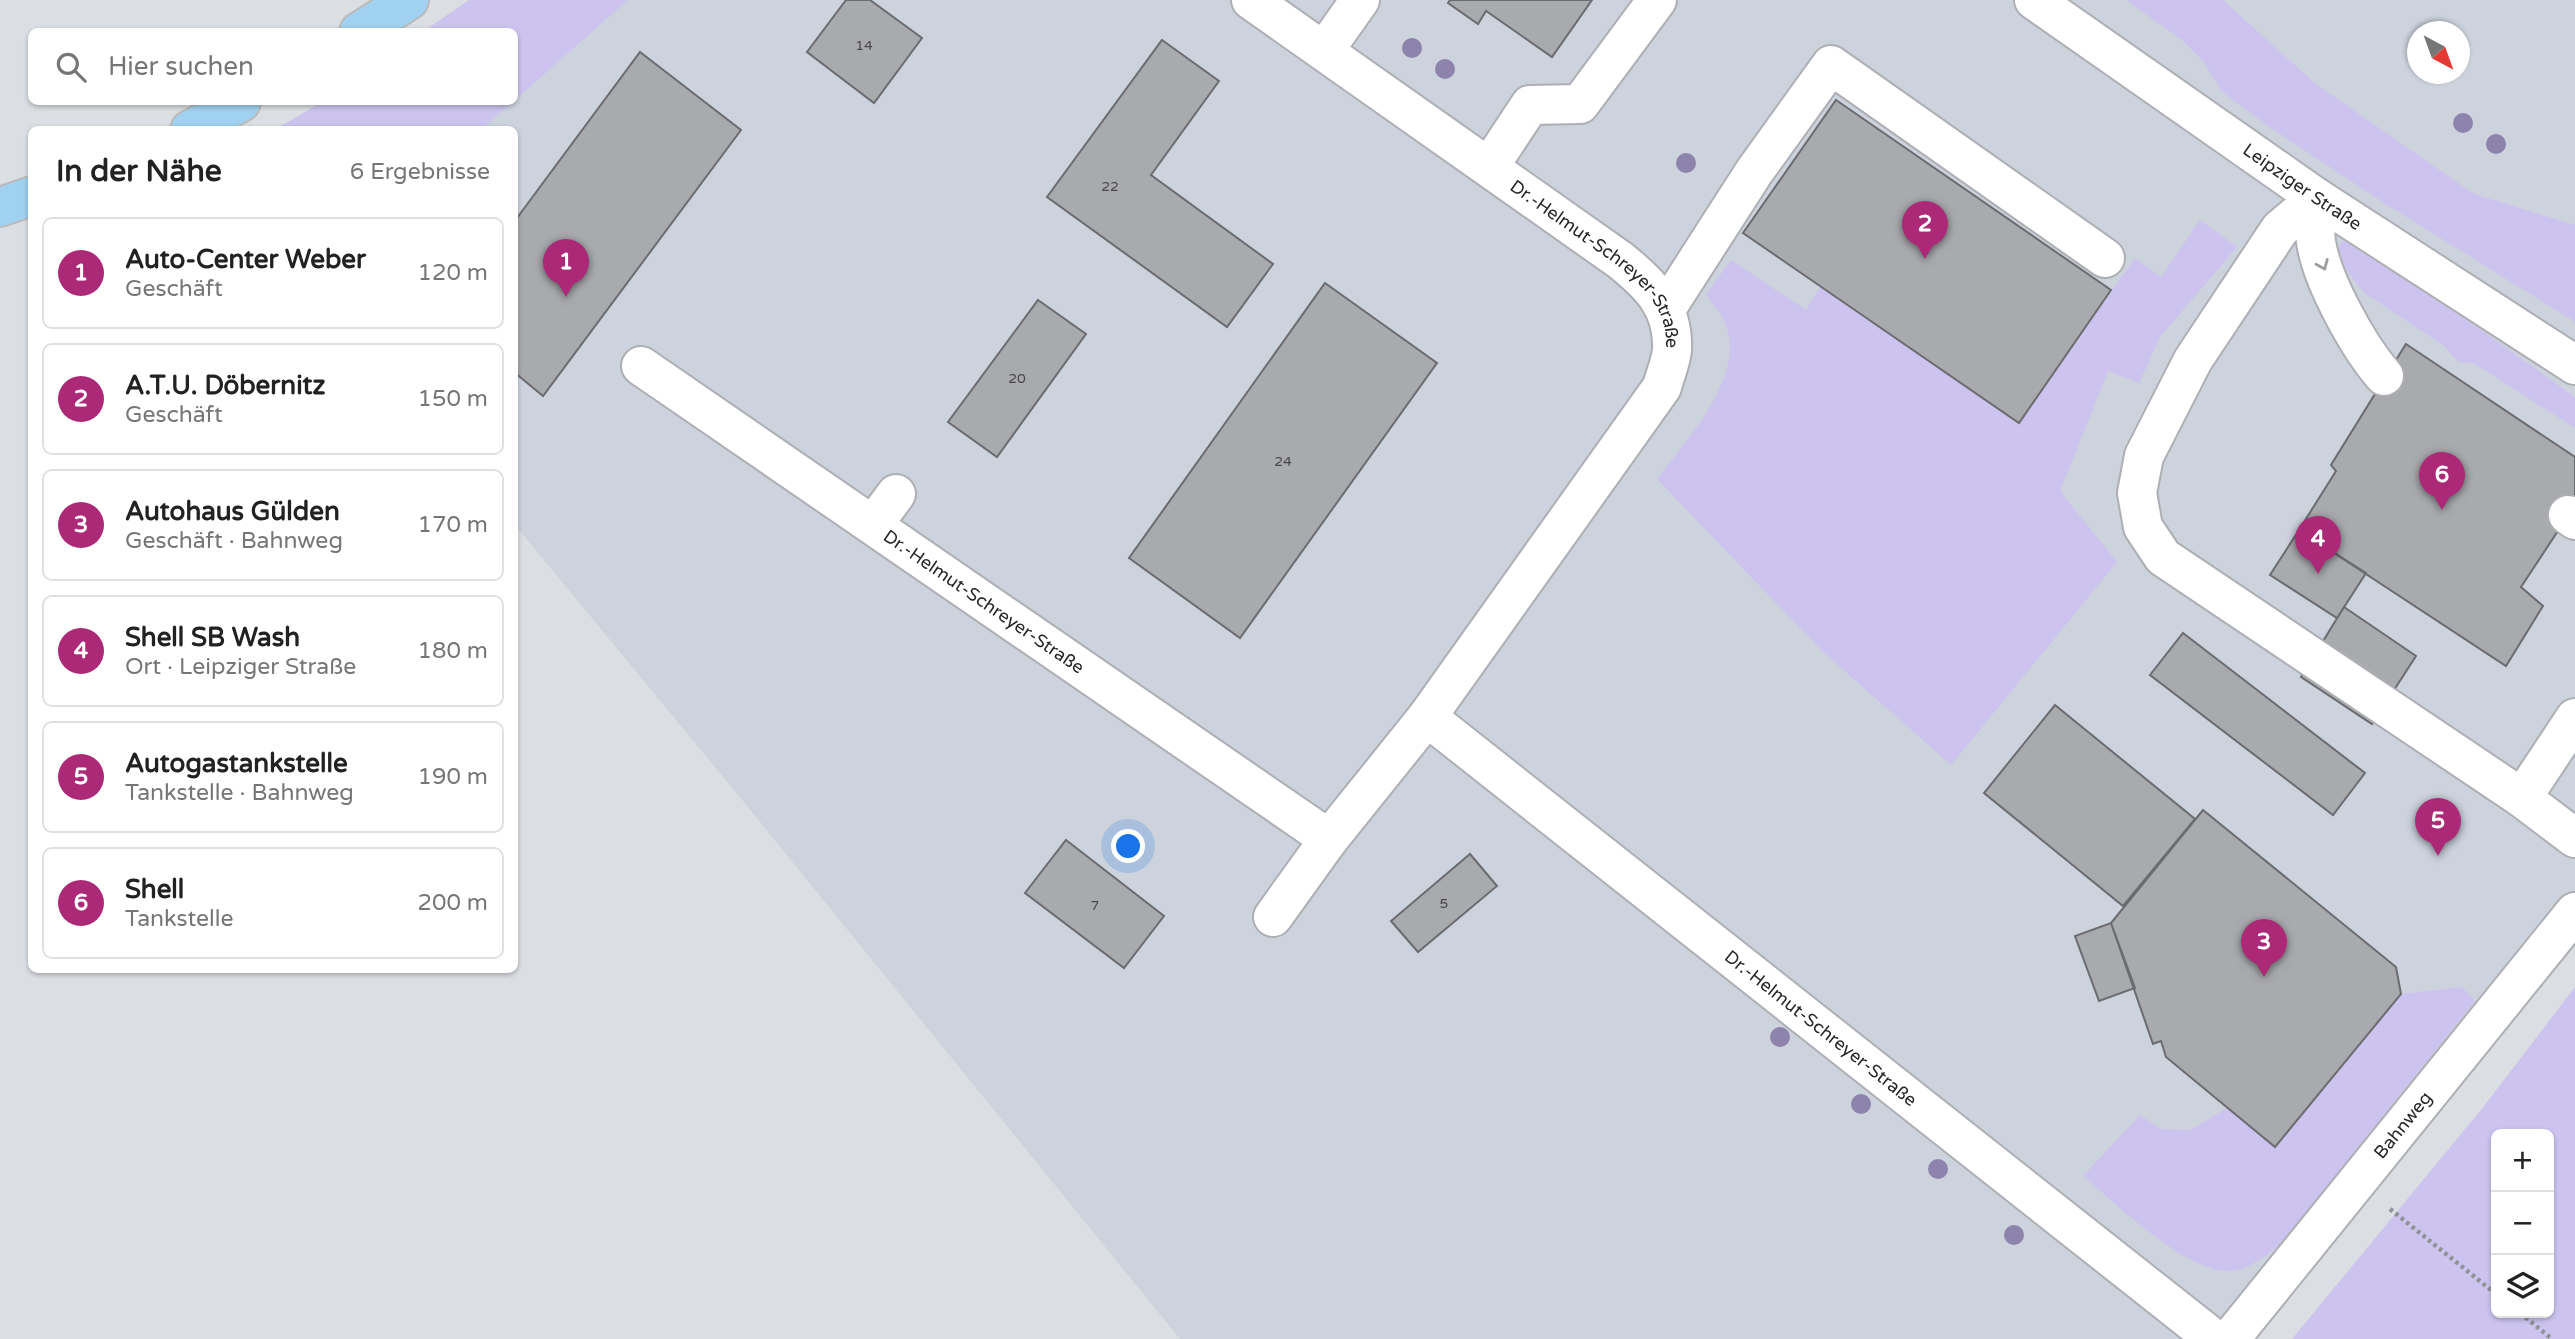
<!DOCTYPE html>
<html lang="de">
<meta charset="utf-8">
<style>
:root{--surface:#fff;--page:#f6f6f6;--text:#222;--muted:#767676;--line:#e0e0e0;--accent:#ab2976}
body{margin:0;font-family:"Varela Round",sans-serif;background:var(--page);color:var(--text)}
.controls{position:absolute;right:21px;bottom:21px;display:grid;overflow:hidden;border-radius:10px;box-shadow:0 2px 5px #0004}
.controls button{width:63px;height:63px;display:grid;place-items:center;padding:0;border:0;border-bottom:2px solid var(--line);background:var(--surface);color:var(--text);font:35px sans-serif}
.compass{position:absolute;left:2407px;top:21px;width:63px;height:63px;border-radius:50%;background:var(--surface);box-shadow:0 2px 5px #0004;rotate:139deg}
.you{position:absolute;left:1129px;top:847px;width:24px;height:24px;margin:-18px;border:5px solid #fff;border-radius:50%;background:#1a73e8;box-shadow:0 0 0 10px #1a73e833}
.badge{display:grid;place-items:center;width:46px;height:46px;border-radius:50%;background:var(--accent);color:#fff;font-size:23px;font-weight:700}
.pin{position:absolute;translate:-50% -58px;filter:drop-shadow(0 2px 4px #0008)}
.pin::after{content:'';position:absolute;top:37px;width:24px;height:21px;background:inherit;clip-path:polygon(0 0,100% 0,50% 100%)}
.list{margin:0;padding:0;list-style:none}
h2{display:flex;justify-content:space-between;align-items:center;height:91px;margin:0;padding:0 28px;font-size:30px}
h2 small{font-size:23px;font-weight:400;color:var(--muted)}
.list li{display:grid;grid-template-columns:46px 1fr auto;gap:21px;align-items:center;box-sizing:border-box;height:112px;margin:0 14px 14px;padding:0 14px;border:2px solid var(--line);border-radius:10px}
.list b{display:block;font-size:26px;white-space:nowrap}
.list p{margin:0;font-size:23px;white-space:nowrap;color:var(--muted)}
.list em{font-size:23px;font-style:normal;color:var(--muted)}
.icon{flex:none;width:38px;height:38px;fill:none;stroke:currentColor;stroke-width:2;stroke-linecap:round;stroke-linejoin:round}
.map{position:relative;flex:none;width:2575px;height:1339px;overflow:hidden}
.search{position:absolute;background:var(--surface);box-shadow:0 2px 5px #0004;left:28px;top:28px;width:490px;height:77px;display:flex;align-items:center;gap:18px;box-sizing:border-box;padding:0 24px;border-radius:10px;color:var(--muted);font-size:26px}
.panel{position:absolute;background:var(--surface);box-shadow:0 2px 5px #0004;left:28px;top:126px;width:490px;height:847px;border-radius:10px}
.map>svg:first-child{display:block}
.built{fill:#ccd3dd;fill-rule:evenodd}
.green{fill:#ccc4ef;fill-rule:evenodd}
.building{fill:#a9aaae;stroke:#6b6c70;stroke-width:2}
.lines{fill:none;stroke-linecap:round;stroke-linejoin:round}
.minor-casing{stroke:#adafb3;stroke-width:42}
.major-casing{stroke:#bababb;stroke-width:42}
.path{stroke:#909296;stroke-width:4.5;stroke-dasharray:3.5 3.5;stroke-linecap:butt}
.minor{stroke:#fff;stroke-width:38}
.major{stroke:#a0d1f0;stroke-width:38}
.tree{fill:#8d83ac}
.oneway{stroke:#9e9e9f}
.labels{text-anchor:middle;stroke-width:5;stroke-linejoin:round;paint-order:stroke}
.number-label{font-size:14px;fill:#48484b}
.street-label{font-size:18px;fill:#27282a;stroke:#dbdee2}
</style>
<div class="map">
<svg width="2575" height="1339" viewBox="0 0 2575 1339">
<rect width="100%" height="100%" fill="#dbdee2"/>
<path class="built" d="M469,0H2575V912L2230,1339H1180L743,801L515,525L514,130H276L322,102H514V32L424,31ZM2418,32H2460V74H2418Z"/>
<path class="green" d="M469,0H628L515,100L514,32L424,31Z
M2126,0H2223L2316,84L2474,194L2575,225V322L2384,203L2268,126L2222,92L2203,61L2182,40Z
M322,102H513L481,129H276Z
M2200,220L2237,247L2160,337L2139,383L2108,371L2060,491L2117,562L1951,765L1823,652L1657,479C1687,438 1749,375 1724,321C1720,312 1712,303 1706,294L1731,260L1806,310L1821,286L2019,423L2135,258L2161,277Z
M2353,239L2575,397V428L2475,364L2458,362L2444,346L2363,292L2340,261L2338,250L2342,241Z
M2462,987L2475,1001L2281,1244C2265,1256 2251,1269 2230,1271C2188,1274 2115,1203 2083,1176L2140,1115L2161,1129L2191,1130L2227,1108L2275,1147L2401,994Z
M2575,987V1339H2292L2484,1106ZM2549,1134V1313H2496V1134Z"/>
<path class="building" d="M846,0H870L922,38L874,103L807,52Z
M1450,0H1592L1552,57L1486,11L1478,24L1448,3Z
M1162,40L1219,81L1151,175L1273,264L1227,327L1047,197Z
M640,52L741,130L543,396L514,372V222Z
M1836,100L2111,290L2019,423L1743,233Z
M1325,283L1437,363L1240,638L1129,558Z
M1038,300L1086,334L997,457L948,422Z
M2406,344L2575,457V505L2521,587L2543,606L2506,666L2299,530L2336,471L2331,465Z
M2299,530L2366,573L2337,618L2270,575Z
M2344,607L2416,656L2372,724L2301,677Z
M2183,633L2365,773L2333,815L2150,675Z
M2055,705L2195,819L2123,906L1984,793Z
M2203,810L2396,967L2401,994L2275,1147L2166,1057L2161,1041L2153,1044L2111,923Z
M1066,840L1164,916L1124,968L1025,893Z
M1470,854L1497,886L1418,952L1391,921Z
M2111,923L2135,988L2099,1001L2075,936Z"/>
<g class="lines">
<defs>
<g id="minor">
<path id="s1" d="M1251,0L1620,260C1650,284 1674,307 1672,350C1671,362 1665,375 1662,387L1427,717L1329,839L1273,917"/>
<path id="s2" d="M2034,0L2317,198L2575,365"/>
<path d="M1324,51L1360,0"/>
<path d="M1489,167L1530,105L1580,104L1657,0"/>
<path d="M2317,198L2280,229L2193,360L2144,456L2137,493L2143,527L2163,557L2522,798"/>
<path d="M2317,198C2317,212 2314,228 2316,242C2322,281 2358,346 2384,376"/>
<path d="M1666,309L1754,172L1831,65L2105,258"/>
<path id="s3" d="M641,366L1329,839"/>
<path d="M2568,515L2575,520"/>
<path d="M873,525L896,494"/>
<path id="s4" d="M1427,717L2214,1339"/>
<path d="M2575,718L2522,798L2575,838"/>
<path id="s5" d="M2230,1339L2575,912"/>
</g>
<path id="major" d="M359,32L409,0
M190,130L241,102
M0,207L32,196"/>
</defs>
<use href="#minor" class="minor-casing"/>
<use href="#major" class="major-casing"/>
<path class="path" d="M2390,1209L2496,1294
M2520,1313L2552,1339"/>
<use href="#minor" class="minor"/>
<use href="#major" class="major"/>
</g>
<g class="tree">
<circle cx="1412" cy="48" r="10"/>
<circle cx="1445" cy="69" r="10"/>
<circle cx="2463" cy="123" r="10"/>
<circle cx="2496" cy="144" r="10"/>
<circle cx="1686" cy="163" r="10"/>
<circle cx="1780" cy="1037" r="10"/>
<circle cx="1861" cy="1104" r="10"/>
<circle cx="1938" cy="1169" r="10"/>
<circle cx="2014" cy="1235" r="10"/>
</g>
<defs><path id="oneway-chevron" d="M-2-3.5L2.5 0L-2 3.5" fill="none" stroke-width="1.6" stroke-linecap="round" stroke-linejoin="round" transform="scale(1.75)"/></defs>
<use class="oneway" href="#oneway-chevron" transform="translate(2323 265) rotate(67)"/>
<g class="labels">
<g class="number-label">
<text x="864" y="50">14</text>
<text x="1110" y="191">22</text>
<text x="1017" y="383">20</text>
<text x="1283" y="466">24</text>
<text x="1444" y="908">5</text>
<text x="1095" y="910">7</text>
</g>
<g class="street-label">
<text dy="6" stroke="none"><textPath href="#s2" startOffset="327">Leipziger Straße</textPath></text>
<text dy="6" stroke="none"><textPath href="#s1" startOffset="439">Dr.-Helmut-Schreyer-Straße</textPath></text>
<text dy="6" stroke="none"><textPath href="#s3" startOffset="416">Dr.-Helmut-Schreyer-Straße</textPath></text>
<text dy="6" stroke="none"><textPath href="#s4" startOffset="502">Dr.-Helmut-Schreyer-Straße</textPath></text>
<text dy="6" stroke="none"><textPath href="#s5" startOffset="275">Bahnweg</textPath></text>
</g>
</g>
</svg>
<div class="controls">
<button>+</button>
<button>−</button>
<button><svg class="icon" aria-label="layers" viewBox="0 0 24 24"><path d="M12 4l9 5-9 5-9-5zM3 14l9 5 9-5"/></svg></button>
</div>
<svg class="compass" viewBox="-18 -18 36 36"><path d="M0-13l5 13h-10z" fill="#e53935"/><path d="M0 13l5-13h-10z" fill="#767676"/></svg>
<div class="you"></div>
<div class="pin badge" style="left:566px;top:297px">1</div>
<div class="pin badge" style="left:1925px;top:259px">2</div>
<div class="pin badge" style="left:2264px;top:977px">3</div>
<div class="pin badge" style="left:2318px;top:574px">4</div>
<div class="pin badge" style="left:2438px;top:856px">5</div>
<div class="pin badge" style="left:2442px;top:510px">6</div>
<div class="search"><svg class="icon" aria-label="search" viewBox="0 0 24 24"><circle cx="10" cy="10" r="6"/><path d="M15 15l6 6"/></svg>Hier suchen</div>
<section class="panel">
<h2>In der Nähe<small>6 Ergebnisse</small></h2>
<ul class="list">
<li><span class="badge">1</span><div><b>Auto-Center Weber</b><p>Geschäft</p></div><em>120 m</em></li>
<li><span class="badge">2</span><div><b>A.T.U. Döbernitz</b><p>Geschäft</p></div><em>150 m</em></li>
<li><span class="badge">3</span><div><b>Autohaus Gülden</b><p>Geschäft · Bahnweg</p></div><em>170 m</em></li>
<li><span class="badge">4</span><div><b>Shell SB Wash</b><p>Ort · Leipziger Straße</p></div><em>180 m</em></li>
<li><span class="badge">5</span><div><b>Autogastankstelle</b><p>Tankstelle · Bahnweg</p></div><em>190 m</em></li>
<li><span class="badge">6</span><div><b>Shell</b><p>Tankstelle</p></div><em>200 m</em></li>
</ul>
</section>
</div>
